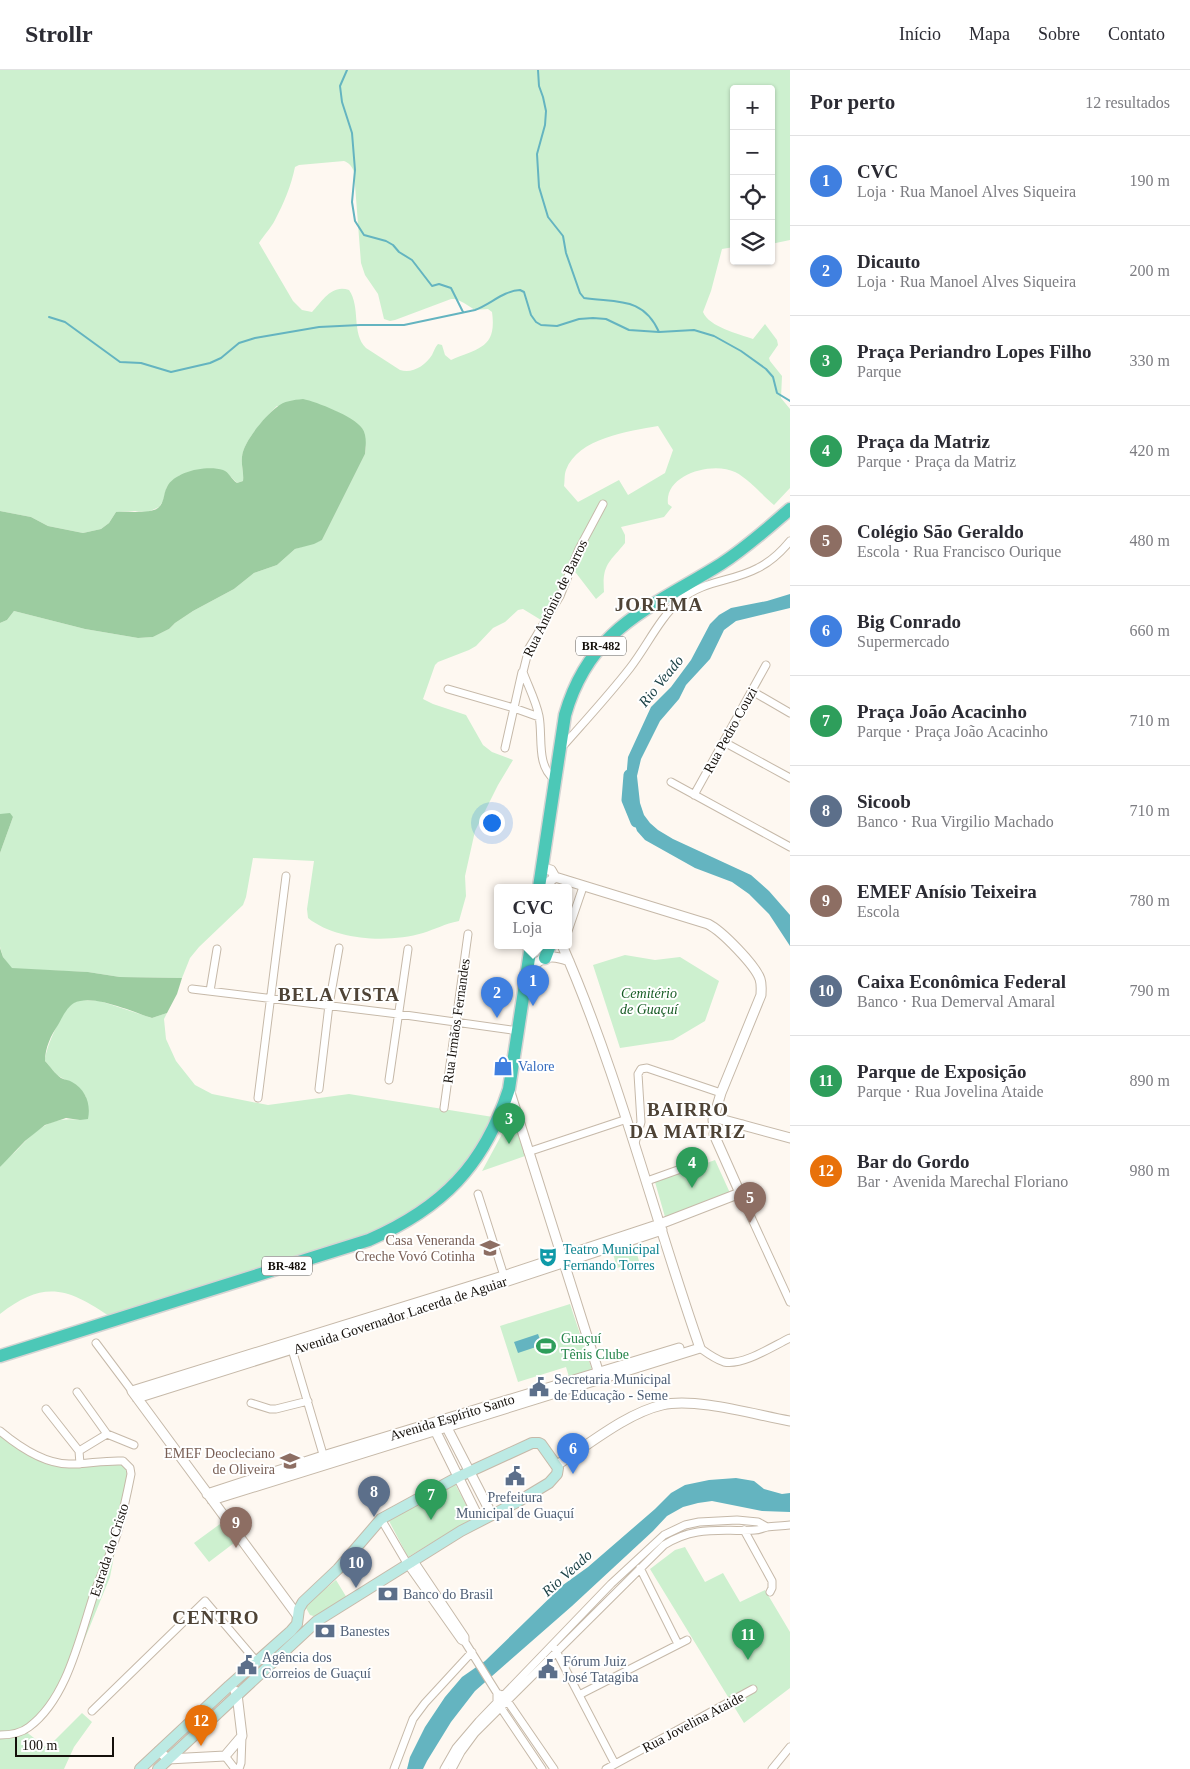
<!DOCTYPE html>
<html lang="pt">
<meta charset="utf-8">
<style>
:root{--surface:#fff;--page:#f2f2f3;--text:#2b2b33;--muted:#7c7c81;--line:#e1e1e2;--accent:#db2777}
body{margin:0;font-family:Georgia,serif;background:var(--page);color:var(--text)}
.controls{position:absolute;right:15px;top:15px;display:grid;overflow:hidden;border-radius:5px;box-shadow:0 1px 4px #0004}
.controls button{width:45px;height:45px;display:grid;place-items:center;padding:0;border:0;border-bottom:1px solid var(--line);background:var(--surface);color:var(--text);font:25px sans-serif}
.scale{position:absolute;left:15px;bottom:12px;width:99px;box-sizing:border-box;padding-left:5px;border:2px solid #15100b;border-top:0;font-size:14px;line-height:18px;white-space:nowrap;color:#15100b;-webkit-text-stroke:4px #fff;paint-order:stroke}
.you{position:absolute;left:491px;top:752px;width:18px;height:18px;margin:-12px;border:4px solid #fff;border-radius:50%;background:#1a73e8;box-shadow:0 0 0 8px #1a73e833}
.badge{display:grid;place-items:center;width:32px;height:32px;border-radius:50%;background:var(--accent);color:#fff;font-size:16px;font-weight:700}
.pin{position:absolute;translate:-50% -41px;filter:drop-shadow(0 1px 2px #0008)}
.pin::after{content:'';position:absolute;top:26px;width:18px;height:15px;background:inherit;clip-path:polygon(0 0,100% 0,50% 100%)}
.popup{position:absolute;left:494px;top:814px;width:78px;height:65px;box-sizing:border-box;display:grid;place-content:center;border-radius:5px;background:var(--surface);filter:drop-shadow(0 1px 4px #0005);font-size:16px;white-space:nowrap;color:var(--muted)}
.popup b{font-size:19px;color:var(--text)}
.popup::after{content:'';position:absolute;left:50%;top:100%;margin-left:-10px;border:10px solid transparent;border-top-color:var(--surface)}
.list{margin:0;padding:0;list-style:none}
h2{display:flex;justify-content:space-between;align-items:center;height:65px;margin:0;padding:0 20px;font-size:21px}
h2 small{font-size:16px;font-weight:400;color:var(--muted)}
.list li{display:grid;grid-template-columns:32px 1fr auto;gap:15px;align-items:center;box-sizing:border-box;height:90px;padding:0 20px;border-top:1px solid var(--line)}
.list b{display:block;font-size:19px;white-space:nowrap}
.list p{margin:0;font-size:16px;white-space:nowrap;color:var(--muted)}
.list em{font-size:16px;font-style:normal;color:var(--muted)}
.icon{flex:none;width:28px;height:28px;fill:none;stroke:currentColor;stroke-width:2;stroke-linecap:round;stroke-linejoin:round}
.map{position:relative;flex:none;width:790px;height:1699px;overflow:hidden}
header{display:flex;align-items:center;gap:30px;box-sizing:border-box;height:70px;padding:0 25px;background:var(--surface);border-bottom:1px solid var(--line)}
header strong{font-size:24px}
nav{display:flex;gap:28px;margin-inline-start:auto;font-size:18px}
main{display:flex}
aside{flex:1;background:var(--surface)}
.map>svg:first-child{display:block}
.green{fill:#cdf0cf;fill-rule:evenodd}
.forest{fill:#9ccca0}
.water{fill:#64b4c0}
.lines{fill:none;stroke-linecap:round;stroke-linejoin:round}
.stream{stroke:#64b4c0;stroke-width:2}
.river{stroke:#64b4c0;stroke-width:11}
.minor-casing{stroke:#c6b9a9;stroke-width:9}
.tertiary-casing{stroke:#c6b9a9;stroke-width:11}
.secondary-casing{stroke:#c6b9a9;stroke-width:12}
.trunk-casing{stroke:#d5d4d3;stroke-width:15}
.minor{stroke:#fff;stroke-width:7}
.tertiary{stroke:#fff;stroke-width:9}
.secondary{stroke:#bceae4;stroke-width:10}
.trunk{stroke:#4cc8b7;stroke-width:12}
.labels{text-anchor:middle;stroke-width:4;stroke-linejoin:round;paint-order:stroke}
.shield{fill:#fff;stroke:#5b5854;stroke-width:1}
.shield-label{font-size:12px;font-weight:bold;fill:#15100b}
.street-label{font-size:14px;fill:#15100b;stroke:#fff}
.park-label{font-size:14px;font-style:italic;fill:#165b24;stroke:#fff}
.shop-label{font-size:14px;fill:#366cbe;stroke:#fff;text-anchor:start}
.education-label{font-size:14px;fill:#785e54;stroke:#fff;text-anchor:end}
.culture-label{font-size:14px;fill:#0d838f;stroke:#fff;text-anchor:start}
.leisure-label{font-size:14px;fill:#27864d;stroke:#fff;text-anchor:start}
.service-label{font-size:14px;fill:#4e5e75;stroke:#fff;text-anchor:start}
.water-label{font-size:15px;font-style:italic;fill:#1c4247;stroke:#fff}
.district-label{font-size:19px;font-weight:bold;letter-spacing:1px;fill:#4e4336;stroke:#fff}
</style>
<header>
<strong>Strollr</strong>
<nav><a>Início</a><a>Mapa</a><a>Sobre</a><a>Contato</a></nav>
</header>
<main>
<div class="map">
<svg width="790" height="1699" viewBox="0 0 790 1699">
<rect width="100%" height="100%" fill="#fef8f1"/>
<path class="green" d="M0,0H790V170L771,174V19H734V177L722,179L711,221L703,242C709,257 739,264 753,269L765,254L777,270L778,275L769,288L770,291L782,306L781,328L790,339V418L774,435C762,425 749,409 735,402C713,391 664,404 668,434L672,437L664,447L621,457L625,465V473C609,493 602,494 604,522L596,529L576,503L568,496L554,528L541,550L523,539L518,540L505,552L493,558L476,576L469,580L438,592L435,595L423,629L433,634L466,645L483,675L492,682L513,690L498,715L475,761L465,806L466,826L459,851C444,854 436,859 423,863C389,873 337,871 308,848L307,839L314,791L253,788L246,827L243,835L199,877L190,888L182,908L120,907L88,902L16,899L11,898L3,887L0,877V783L13,747L4,744H0V553L7,550L14,541L85,559L138,568L153,567L169,559L175,553L193,541L234,519L254,503L277,495L295,479L322,470L365,384L366,377L362,358L353,351L333,340L277,336C265,348 244,370 242,387C241,395 244,403 243,411L237,413L228,404L180,405L167,417L163,431L159,437L148,442L134,441L116,442L109,453L101,459L83,463L48,456L31,447L0,441ZM344,91C349,93 352,96 354,102L361,193L365,205L378,224L384,249L390,251L395,250L451,229H456L464,233L475,240L488,239L492,242C497,278 479,278 451,290L445,285L442,275L438,274C435,277 434,281 432,285C425,296 412,304 400,300L366,278C351,263 361,237 349,220C331,214 322,232 312,242L302,240L293,231L259,173C264,165 271,158 275,150C284,133 291,116 295,97L299,95ZM658,356L673,380L665,403L628,425L619,410L578,432L564,416C565,411 564,405 566,400C578,368 629,361 658,356Z
M625,885L655,890L680,887L719,911L705,951L673,970L620,978L593,895Z
M81,930L100,931L152,948L167,943L164,949L166,969L176,991L195,1015L212,1024L268,1035L349,1024L493,1047L477,1077L461,1099L446,1118L389,1158L112,1248C69,1218 44,1209 0,1244V1097C4,1090 11,1086 17,1080C36,1060 50,1046 80,1050L86,1027C77,1013 75,1015 62,1008C55,1005 50,996 45,991C45,978 63,939 73,933C76,931 79,931 81,930Z
M511,1042L525,1086L482,1101L501,1066Z
M715,1090L730,1123L665,1147L655,1112Z
M634,1174L639,1191L617,1198L612,1180Z
M570,1234L592,1300L569,1307L566,1297L518,1312L500,1256Z
M0,1364L9,1373L25,1382L75,1394L121,1393L131,1397L110,1507L66,1615L25,1661L47,1678L82,1643L92,1652L74,1677L64,1699H0Z
M454,1412L473,1448L408,1487L389,1451Z
M220,1454L234,1473L209,1492L194,1473Z
M685,1477L705,1512L723,1503L740,1532L765,1520L790,1562V1618L744,1653L650,1499L675,1480Z
M336,1510L347,1528L317,1547L310,1545L306,1538L308,1533Z"/>
<path class="forest" d="M303,329C317,332 353,346 362,358C367,365 366,376 365,384L322,470L314,474L295,479L277,495L254,503L234,519L193,541L175,553L169,559L153,567L138,568L85,559L14,541L7,550L0,553V441L31,447L48,456L83,463L101,459L109,453L116,442C127,441 150,444 158,438C165,432 163,424 167,417C175,401 207,395 223,400C229,402 231,409 237,413L243,411C244,403 241,395 242,387C243,372 265,346 277,337C284,331 293,330 303,329Z
M10,743L13,747L0,783V744Z
M0,878L3,887L12,898L88,902L120,907L182,908L177,924L167,943L152,948C133,942 92,923 74,933C67,937 62,948 58,955C51,965 45,978 45,991C50,996 55,1004 61,1008C65,1010 69,1010 72,1012C86,1020 91,1034 88,1049L80,1050L66,1048L45,1055L25,1071L0,1097Z"/>
<path class="water" d="M790,524V538L736,551L724,560L710,589L686,615L679,629L660,651L641,689L637,706L640,733L644,745L650,753L658,760L673,769L751,805L769,821L790,845V876L769,844L749,824L732,812L695,798L645,770L637,761L631,743L626,710L628,687L651,637L671,617L691,590L710,554L719,545L731,538L767,531Z
M538,1264L542,1275L518,1283L514,1272Z
M736,1408L754,1411L764,1419L782,1424L790,1423V1442L762,1441L712,1431L698,1433L683,1437L667,1446L653,1461L572,1536L475,1621L451,1652L427,1691L423,1699H407L410,1687L425,1657L445,1627L462,1607L485,1591L563,1515L588,1497L655,1439L671,1423L685,1415L709,1410Z"/>
<g class="lines">
<path class="stream" d="M347,0L340,16L342,32L352,63L355,100L352,132L355,151L364,165L386,171L393,175L399,182L412,190L432,216L439,214L451,218L463,242
M538,0L539,16L543,27L546,41L545,55L537,84L539,117L548,147L563,166L566,183L580,223L584,228C616,233 643,226 659,262
M49,247L65,252L120,292L141,293L171,302L210,293L221,288L239,273L255,268L319,257L360,255H404L475,240C491,234 503,221 520,220L524,222L531,245L536,252L541,255L557,256L579,249L593,248L606,249L629,260L659,262L694,260L714,266L741,281L766,299L773,307L777,323L790,331"/>
<path class="river" d="M629,705L627,730L636,752"/>
<defs>
<path id="minor" d="M448,619L514,638L539,647
M752,621L790,643
M724,672L790,708
M563,676C585,651 609,625 630,598C647,576 659,549 680,530C704,510 732,512 758,498C770,492 781,482 790,471
M505,678L522,602
M554,709C536,695 543,666 539,646C536,631 528,616 523,602L529,578L560,526L579,479L603,434
M671,712L790,777
M694,725L766,595
M568,861L583,817
M192,919L398,944L519,961
M210,921L217,879
M389,1010L408,879
M319,1019L329,935L339,878
M258,1028L286,806
M444,1038L468,864
M635,1073L641,1052L638,1004L641,999L647,998L721,1023
M528,1082L627,1049
M647,1111L703,1091
M740,1123L790,1232
M478,1124L505,1209
M96,1273L132,1321
M291,1276L325,1391
M700,1278C707,1283 715,1289 724,1292C743,1296 773,1276 790,1268
M77,1322L107,1364L134,1375
M251,1333L270,1339H276L308,1331
M46,1339L79,1381L80,1394
M0,1361C18,1376 44,1394 69,1394C87,1394 105,1390 123,1391L130,1398L131,1404C127,1424 123,1444 117,1464C111,1483 102,1502 95,1521C80,1565 68,1628 29,1657C20,1664 10,1665 0,1665
M79,1381L107,1364
M381,1449L408,1495L461,1570L465,1572V1567L414,1491
M744,1460L772,1511V1518L770,1522
M640,1498L678,1574
M465,1572L497,1623
M555,1579L615,1694
M579,1625L687,1570
M92,1641L205,1531L257,1592
M225,1686L235,1699
M239,1699L241,1693L242,1666
M394,1699L413,1649L425,1633L472,1582
M444,1699L456,1678L479,1651L611,1514L664,1465L685,1455L699,1452L737,1450L758,1452L767,1457
M452,1699L461,1682L475,1663L664,1475C696,1455 720,1462 755,1460C759,1460 763,1458 767,1457C774,1456 782,1456 790,1455
M542,1699L497,1632V1623L504,1626L554,1699
M606,1699L753,1619
M772,1699L790,1677"/>
<path id="tertiary" d="M540,813H548L555,807L551,800L542,798
M527,903C540,887 549,883 569,891
M509,1019L600,1307
M713,1047L790,1068
M714,1064L743,1055
M137,1328L505,1212L662,1160
M444,1352L492,1445
M433,1356L480,1451
M557,1395C588,1375 627,1343 662,1335C695,1327 756,1345 790,1351
M207,1424L323,1386L679,1278
M212,1430L700,1278C653,1144 619,1005 562,875
M297,1545L132,1321L503,1206L660,1154L740,1123L716,1069L713,1050L721,1023L761,925C761,920 762,915 760,909C755,895 722,861 708,854L555,807
M159,1681L168,1689L225,1686L242,1666L237,1624L235,1621"/>
<path id="secondary" d="M140,1699L229,1616L291,1561L297,1554L299,1539L303,1532L338,1499L381,1449L458,1407L532,1373H539L541,1374L558,1398L557,1404L549,1413L519,1431L461,1461L317,1551L158,1699"/>
<path id="trunk" d="M539,817L565,645C590,557 651,538 721,494C746,478 768,458 790,439
M545,888L550,875
M0,1286L369,1170C442,1138 484,1096 509,1019L531,875"/>
</defs>
<use href="#minor" class="minor-casing"/>
<use href="#tertiary" class="tertiary-casing"/>
<use href="#secondary" class="secondary-casing"/>
<use href="#trunk" class="trunk-casing"/>
<use href="#minor" class="minor"/>
<use href="#tertiary" class="tertiary"/>
<use href="#secondary" class="secondary"/>
<use href="#trunk" class="trunk"/>
</g>
<defs>
<symbol id="shop-bare" viewBox="-9 -9 18 18"><path d="M-5-2.5h2.3a2.7 3.5 0 0 1 5.4 0H5L5.5 6h-11ZM-1.5-2.5h3a1.5 2.3 0 0 0-3 0Z" fill="#3f7fe0" stroke="#fff" stroke-width="2.5" paint-order="stroke"/></symbol>
<symbol id="school-bare" viewBox="-9 -9 18 18"><path d="M0-5L7-2L0 1L-7-2ZM-4 1L0 2.5L4 1V4Q0 6-4 4Z" fill="#8d6e63" stroke="#fff" stroke-width="2.5" paint-order="stroke"/></symbol>
<symbol id="theatre-bare" viewBox="-9 -9 18 18"><path d="M-5-5.5Q0-4 5-5.5V0Q5 5 0 6Q-5 5-5 0ZM-3.3-2.5H-1v1.5H-3.3ZM1-2.5H3.3v1.5H1ZM-2.8 1Q0 5.5 2.8 1Z" fill="#0f9aa8" stroke="#fff" stroke-width="2.5" paint-order="stroke"/></symbol>
<symbol id="stadium-bare" viewBox="-9 -9 18 18"><path d="M0-5a6.5 5 0 1 0 0 10a6.5 5 0 1 0 0-10ZM-3.5-1.8h7v3.6h-7Z" fill="#2e9e5b" stroke="#fff" stroke-width="2.5" paint-order="stroke"/></symbol>
<symbol id="civic-bare" viewBox="-9 -9 18 18"><path d="M-.6-6.5H3V-4.5H.6V-3L4-1V1h2V6H-6V1h2V-1L-.6-3ZM-1.2 2.5V6h2.4V2.5Z" fill="#5c6f8a" stroke="#fff" stroke-width="2.5" paint-order="stroke"/></symbol>
<symbol id="bank-bare" viewBox="-9 -9 18 18"><path d="M-6-4H6V4H-6ZM0-2.3a2.3 2.3 0 1 0 0 4.6a2.3 2.3 0 1 0 0-4.6Z" fill="#5c6f8a" stroke="#fff" stroke-width="2.5" paint-order="stroke"/></symbol>
</defs>
<g fill-rule="evenodd">
<use href="#shop-bare" x="489" y="982" width="28" height="28"/>
<use href="#school-bare" x="476" y="1164" width="28" height="28"/>
<use href="#theatre-bare" x="534" y="1173" width="28" height="28"/>
<use href="#stadium-bare" x="532" y="1262" width="28" height="28"/>
<use href="#civic-bare" x="525" y="1303" width="28" height="28"/>
<use href="#school-bare" x="276" y="1377" width="28" height="28"/>
<use href="#civic-bare" x="501" y="1392" width="28" height="28"/>
<use href="#bank-bare" x="374" y="1510" width="28" height="28"/>
<use href="#bank-bare" x="311" y="1547" width="28" height="28"/>
<use href="#civic-bare" x="233" y="1581" width="28" height="28"/>
<use href="#civic-bare" x="534" y="1585" width="28" height="28"/>
</g>
<g class="labels">
<g class="shield">
<rect x="576" y="566.5" width="50" height="19" rx="4"/>
<rect x="262" y="1186.5" width="50" height="19" rx="4"/>
</g>
<g class="shield-label">
<text x="601" y="580">BR-482</text>
<text x="287" y="1200">BR-482</text>
</g>
<g class="street-label">
<text transform="translate(555 528) rotate(-64)" y="5">Rua Antônio de Barros</text>
<text transform="translate(730 660) rotate(-61)" y="5">Rua Pedro Couzi</text>
<text transform="translate(456 951) rotate(-82)" y="5">Rua Irmãos Fernandes</text>
<text transform="translate(400 1245) rotate(-18)" y="5">Avenida Governador Lacerda de Aguiar</text>
<text transform="translate(452 1347) rotate(-17)" y="5">Avenida Espírito Santo</text>
<text transform="translate(109 1480) rotate(-72)" y="5">Estrada do Cristo</text>
<text transform="translate(693 1652) rotate(-28)" y="5">Rua Jovelina Ataide</text>
</g>
<g class="park-label">
<text x="649" y="928">Cemitério<tspan x="649" dy="16">de Guaçuí</tspan></text>
</g>
<g class="shop-label">
<text x="518" y="1001">Valore</text>
</g>
<g class="education-label">
<text x="475" y="1175">Casa Veneranda<tspan x="475" dy="16">Creche Vovó Cotinha</tspan></text>
<text x="275" y="1388">EMEF Deocleciano<tspan x="275" dy="16">de Oliveira</tspan></text>
</g>
<g class="culture-label">
<text x="563" y="1184">Teatro Municipal<tspan x="563" dy="16">Fernando Torres</tspan></text>
</g>
<g class="leisure-label">
<text x="561" y="1273">Guaçuí<tspan x="561" dy="16">Tênis Clube</tspan></text>
</g>
<g class="service-label">
<text x="554" y="1314">Secretaria Municipal<tspan x="554" dy="16">de Educação - Seme</tspan></text>
<text x="515" y="1432" text-anchor="middle">Prefeitura<tspan x="515" dy="16">Municipal de Guaçuí</tspan></text>
<text x="403" y="1529">Banco do Brasil</text>
<text x="340" y="1566">Banestes</text>
<text x="262" y="1592">Agência dos<tspan x="262" dy="16">Correios de Guaçuí</tspan></text>
<text x="563" y="1596">Fórum Juiz<tspan x="563" dy="16">José Tatagiba</tspan></text>
</g>
<g class="water-label">
<text transform="translate(661 611) rotate(-51)" y="5">Rio Veado</text>
<text transform="translate(567 1503) rotate(-42)" y="5">Rio Veado</text>
</g>
<g class="district-label">
<text x="659" y="541">JOREMA</text>
<text x="339" y="931">BELA VISTA</text>
<text x="688" y="1046">BAIRRO<tspan x="688" dy="22">DA MATRIZ</tspan></text>
<text x="216" y="1554">CENTRO</text>
</g>
</g>
</svg>
<div class="controls">
<button>+</button>
<button>−</button>
<button><svg class="icon" aria-label="locate" viewBox="0 0 24 24"><circle cx="12" cy="12" r="6"/><path d="M12 2v4M12 18v4M2 12h4M18 12h4"/></svg></button>
<button><svg class="icon" aria-label="layers" viewBox="0 0 24 24"><path d="M12 4l9 5-9 5-9-5zM3 14l9 5 9-5"/></svg></button>
</div>
<div class="scale">100 m</div>
<div class="you"></div>
<div class="pin badge" style="left:533px;top:936px;background:#3f7fe0">1</div>
<div class="popup"><b>CVC</b>Loja</div>
<div class="pin badge" style="left:497px;top:948px;background:#3f7fe0">2</div>
<div class="pin badge" style="left:509px;top:1074px;background:#2e9e5b">3</div>
<div class="pin badge" style="left:692px;top:1118px;background:#2e9e5b">4</div>
<div class="pin badge" style="left:750px;top:1153px;background:#8d6e63">5</div>
<div class="pin badge" style="left:573px;top:1404px;background:#3f7fe0">6</div>
<div class="pin badge" style="left:431px;top:1450px;background:#2e9e5b">7</div>
<div class="pin badge" style="left:374px;top:1447px;background:#5c6f8a">8</div>
<div class="pin badge" style="left:236px;top:1478px;background:#8d6e63">9</div>
<div class="pin badge" style="left:356px;top:1518px;background:#5c6f8a">10</div>
<div class="pin badge" style="left:748px;top:1590px;background:#2e9e5b">11</div>
<div class="pin badge" style="left:201px;top:1676px;background:#e8710a">12</div>
</div>
<aside>
<h2>Por perto<small>12 resultados</small></h2>
<ul class="list">
<li><span class="badge" style="background:#3f7fe0">1</span><div><b>CVC</b><p>Loja · Rua Manoel Alves Siqueira</p></div><em>190 m</em></li>
<li><span class="badge" style="background:#3f7fe0">2</span><div><b>Dicauto</b><p>Loja · Rua Manoel Alves Siqueira</p></div><em>200 m</em></li>
<li><span class="badge" style="background:#2e9e5b">3</span><div><b>Praça Periandro Lopes Filho</b><p>Parque</p></div><em>330 m</em></li>
<li><span class="badge" style="background:#2e9e5b">4</span><div><b>Praça da Matriz</b><p>Parque · Praça da Matriz</p></div><em>420 m</em></li>
<li><span class="badge" style="background:#8d6e63">5</span><div><b>Colégio São Geraldo</b><p>Escola · Rua Francisco Ourique</p></div><em>480 m</em></li>
<li><span class="badge" style="background:#3f7fe0">6</span><div><b>Big Conrado</b><p>Supermercado</p></div><em>660 m</em></li>
<li><span class="badge" style="background:#2e9e5b">7</span><div><b>Praça João Acacinho</b><p>Parque · Praça João Acacinho</p></div><em>710 m</em></li>
<li><span class="badge" style="background:#5c6f8a">8</span><div><b>Sicoob</b><p>Banco · Rua Virgilio Machado</p></div><em>710 m</em></li>
<li><span class="badge" style="background:#8d6e63">9</span><div><b>EMEF Anísio Teixeira</b><p>Escola</p></div><em>780 m</em></li>
<li><span class="badge" style="background:#5c6f8a">10</span><div><b>Caixa Econômica Federal</b><p>Banco · Rua Demerval Amaral</p></div><em>790 m</em></li>
<li><span class="badge" style="background:#2e9e5b">11</span><div><b>Parque de Exposição</b><p>Parque · Rua Jovelina Ataide</p></div><em>890 m</em></li>
<li><span class="badge" style="background:#e8710a">12</span><div><b>Bar do Gordo</b><p>Bar · Avenida Marechal Floriano</p></div><em>980 m</em></li>
</ul>
</aside>
</main>
